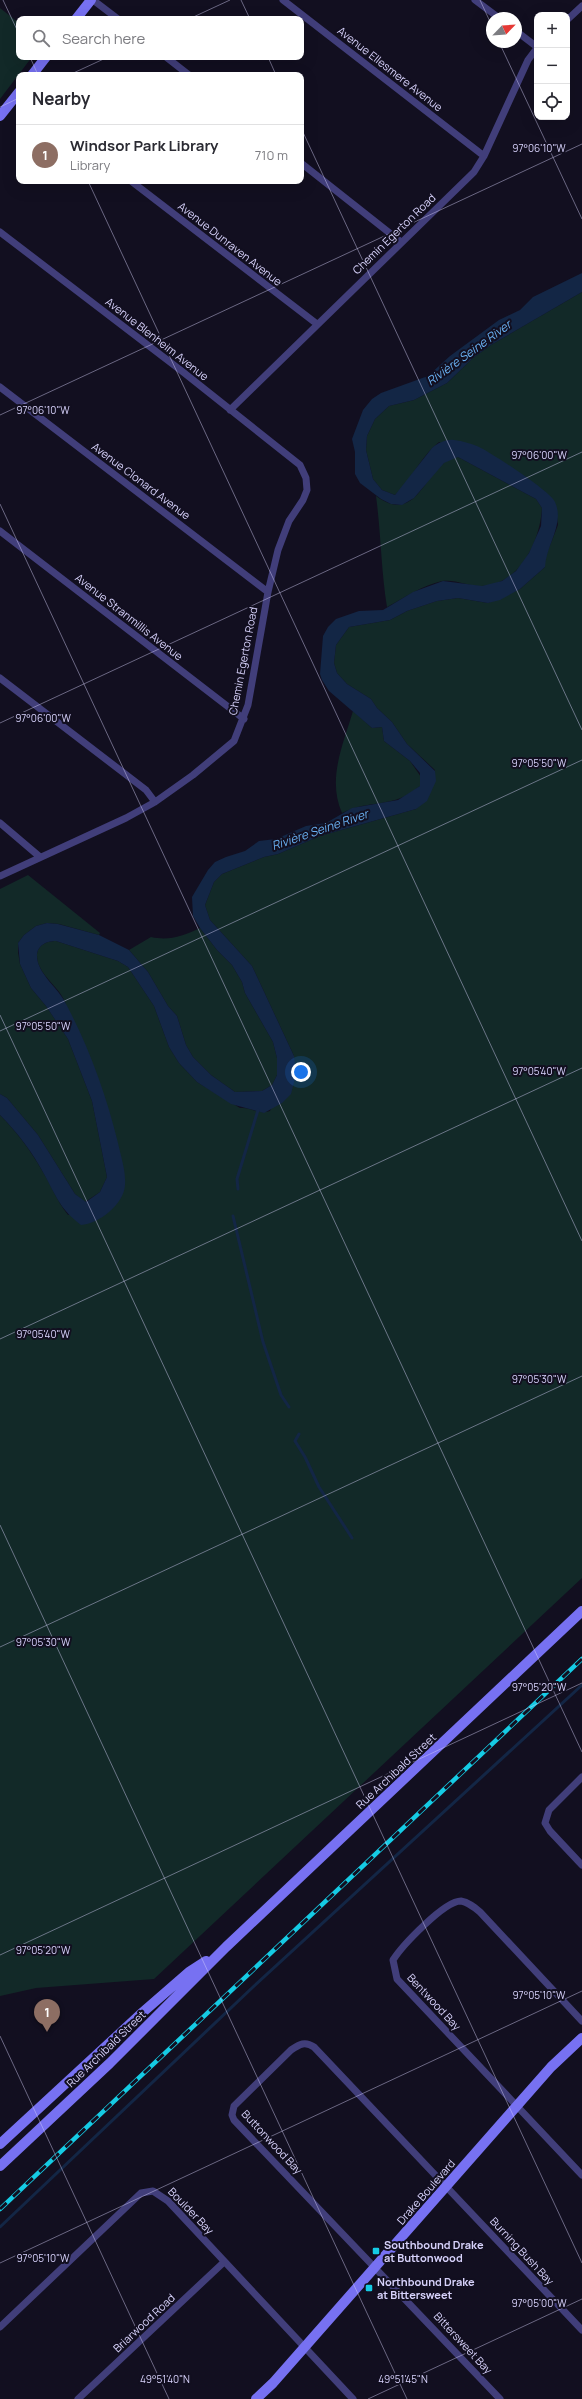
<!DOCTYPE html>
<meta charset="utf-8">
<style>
:root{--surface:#fff;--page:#f2f2f3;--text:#2b2b33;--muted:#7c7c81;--line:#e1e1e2;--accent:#2563eb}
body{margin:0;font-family:Manrope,sans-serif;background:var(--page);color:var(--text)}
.controls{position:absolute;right:12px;top:12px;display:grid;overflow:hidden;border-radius:8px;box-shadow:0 4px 16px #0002}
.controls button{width:36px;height:36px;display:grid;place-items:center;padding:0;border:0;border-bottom:1px solid var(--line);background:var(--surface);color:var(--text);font:20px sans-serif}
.compass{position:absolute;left:486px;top:12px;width:36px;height:36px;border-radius:50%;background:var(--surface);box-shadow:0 4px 16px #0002;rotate:65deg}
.you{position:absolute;left:301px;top:1072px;width:14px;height:14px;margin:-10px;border:3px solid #fff;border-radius:50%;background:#1a73e8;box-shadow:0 0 0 6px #1a73e833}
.badge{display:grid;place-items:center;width:26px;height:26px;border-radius:50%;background:var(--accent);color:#fff;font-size:13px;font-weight:700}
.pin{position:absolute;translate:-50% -33px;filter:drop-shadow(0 1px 2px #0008)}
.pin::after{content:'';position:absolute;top:21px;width:14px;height:12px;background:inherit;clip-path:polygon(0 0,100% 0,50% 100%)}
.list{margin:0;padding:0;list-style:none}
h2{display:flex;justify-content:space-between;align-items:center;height:52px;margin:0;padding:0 16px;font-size:17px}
h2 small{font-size:13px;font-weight:400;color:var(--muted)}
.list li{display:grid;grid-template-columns:26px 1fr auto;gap:12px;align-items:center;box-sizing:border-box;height:60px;padding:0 16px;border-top:1px solid var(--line)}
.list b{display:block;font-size:15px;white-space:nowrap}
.list p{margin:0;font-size:13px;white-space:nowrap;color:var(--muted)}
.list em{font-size:13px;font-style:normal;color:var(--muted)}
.icon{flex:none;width:22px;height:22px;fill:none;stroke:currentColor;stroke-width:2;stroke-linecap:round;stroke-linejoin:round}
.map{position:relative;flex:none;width:582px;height:2399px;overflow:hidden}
.search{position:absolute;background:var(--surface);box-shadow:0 4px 16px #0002;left:16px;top:16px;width:288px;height:44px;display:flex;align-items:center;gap:10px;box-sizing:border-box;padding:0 14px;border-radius:8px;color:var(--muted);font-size:15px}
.panel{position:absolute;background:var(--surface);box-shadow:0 4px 16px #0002;left:16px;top:72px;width:288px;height:112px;border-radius:8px}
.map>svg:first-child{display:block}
.green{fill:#122928}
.water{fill:#132645}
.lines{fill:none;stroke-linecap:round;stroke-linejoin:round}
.stream{stroke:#132645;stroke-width:3}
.street{stroke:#413e7a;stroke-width:7}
.secondary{stroke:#7771f2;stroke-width:10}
.rail-casing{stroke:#15cbe4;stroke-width:4.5}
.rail{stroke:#120f20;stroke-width:3;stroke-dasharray:9;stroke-linecap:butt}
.ticks{fill:none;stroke:#d7d2fb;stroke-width:1;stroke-opacity:0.45}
.poi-dot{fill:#15cbe4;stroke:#120f20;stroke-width:1.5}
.labels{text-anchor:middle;stroke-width:4;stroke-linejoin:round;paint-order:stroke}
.street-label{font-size:11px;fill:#d7d2fb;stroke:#120f20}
.poi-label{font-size:11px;font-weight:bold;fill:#d7d2fb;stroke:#120f20;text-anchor:start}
.water-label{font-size:12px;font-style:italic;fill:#69b0f1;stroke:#120f20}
.ticks-label{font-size:10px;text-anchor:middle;fill:#d7d2fb;stroke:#120f20;stroke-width:4;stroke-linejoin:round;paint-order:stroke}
</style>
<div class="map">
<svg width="582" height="2399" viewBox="0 0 582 2399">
<rect width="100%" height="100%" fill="#120f20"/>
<path class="green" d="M0,8L19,23V57H32L0,99Z
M582,292V1578L154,1979L36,1988L0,1996V1115C17,1132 31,1151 43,1172C52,1187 57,1201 68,1215L122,1194C103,1130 86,1065 65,1002C59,986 37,974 37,956C37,945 47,941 56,941L118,961L128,967L154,1006L169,1047L179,1063L197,1082L240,1108C252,1107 258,1115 270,1111L294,1056L252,966L210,920L205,905L214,882L222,874L264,857L278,854L320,836L416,809L435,770L407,744L392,722L377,708L371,699L347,684L337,673L334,663L336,645L349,627L390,620L407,611L437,601L458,598L488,603L520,589L545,567V558L558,525L555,503L439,442C421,456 412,479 395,495L382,490L373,479L366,450L367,436L375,419L389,406L414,400L447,383L473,358L491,345Z
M458,457L536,499L542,508C540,541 520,585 481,586C468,586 455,579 442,581C423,585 404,598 387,607C381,570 381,533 376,496C421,529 425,459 458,457Z
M353,711L372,728L382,727L384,741L410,761L421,777L420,786C394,809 369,799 342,813C327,779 343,745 353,711Z
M28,875L100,933L99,935L59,924L47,923L36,926L24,935L18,943V952L20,964L31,988L46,1006L68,1039L92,1101L107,1177L100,1192L85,1202L75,1194L38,1135L7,1098L0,1094V889Z
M200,928L217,950L232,965L242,982L245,993L273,1042L277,1058V1075L272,1085L262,1091L235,1092L211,1075L193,1057L186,1045L177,1016L168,1006L148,972L129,950L151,937C169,941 183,936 200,928Z"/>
<path class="water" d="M582,273V292L491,345L473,358L447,383L414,400L389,406L375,419L367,436L366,450L373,479L382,490L395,495L432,448C438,443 446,439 454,440C462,441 474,444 481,448C493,454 550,491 555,502C565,524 546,545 545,567L520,589L500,600L488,603L458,598L437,601L407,611L390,620L349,627L336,645L334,663L337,673L347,684L371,699L377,708L392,722L407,744L435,771L436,781L427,801L416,809L320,836L278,854L264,857L222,874L214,882L205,905L210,920L252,966L294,1056L296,1074L291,1094L282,1103L264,1113L231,1104L197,1082L179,1063L169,1047L154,1006L128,967L118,961L56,941C47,941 37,945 37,956C37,973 58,988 65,1002C89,1047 106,1094 118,1143C121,1157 126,1171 125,1185C124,1204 99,1224 81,1225C60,1209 56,1196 44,1174C33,1153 17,1132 0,1115V1094L7,1098L38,1135L75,1194L86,1202L100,1192L107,1177L92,1101L68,1039L46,1006L31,988L20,964L18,943L24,935L36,926L47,923L58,924L99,935L129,950L148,972L168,1006L177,1016L186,1045L193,1057L211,1075L235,1092L262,1091L272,1085L277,1075V1058L273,1042L245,993L242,982L232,965L217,950L200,928L193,916L192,897L208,870L215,862L226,857L245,851L259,841L276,839L306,826L326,823L352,808L398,800L420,786V773L410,761L384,741L382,727L372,728L329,691L322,680L320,674L323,636L328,627L336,619L359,611L383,610L413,592L443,581L482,586L502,581L516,571L529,553L541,526L542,508L536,499L458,457L444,463L414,498L402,505L391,504L381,499L360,483L355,474V452L352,439L363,410L372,399L381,393L428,376L450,356L499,320L520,310L533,297Z"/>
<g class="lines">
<path class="stream" d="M238,1189L237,1179L258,1110
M233,1216L263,1342L281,1395L289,1407
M299,1434L295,1441L305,1457L319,1487L352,1538
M0,2227L253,1987L582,1685"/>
<path class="street" d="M93,0L118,19
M283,0L484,156
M475,0L499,18
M567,20L582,6
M516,31L537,47
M166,57L189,75
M301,163L401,242
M131,181L317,324
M0,232L183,372L300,465L306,478L307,490L303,500L289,521L278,550L268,592L248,705L234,741L193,775L155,802L126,818L0,876
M0,387L268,592
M230,410L474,172L484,156L528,60L537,48
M0,531L244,719
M0,678L146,790L155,802
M0,823L40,857
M582,1777L549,1810L545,1823L550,1831L582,1865
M582,2021L480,1912C474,1907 468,1902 461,1901C444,1901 402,1946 393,1960L397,1979L582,2175
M0,2327L141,2193L153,2191L168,2201L353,2399
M78,2399L224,2262
M500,2399L234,2120L232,2115L234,2106L291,2050C300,2044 305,2041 314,2047L582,2330"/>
<path class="secondary" d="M76,19L91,0
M32,75L46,57
M0,116L19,92
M0,2144L143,2012L189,1972L206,1961
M0,2166L110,2063L226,1947L582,1611
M256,2399L273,2383L551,2067L582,2038"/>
<defs>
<path id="rail" d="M0,2209L582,1659"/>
</defs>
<use href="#rail" class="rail-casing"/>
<use href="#rail" class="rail"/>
</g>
<path class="ticks" d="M3,0L19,34M241,0L250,19M480,0L492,26M189,19L230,0M499,42L582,219M30,57L38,75M268,57L276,75M69,75L108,57M0,107L19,98M301,128L582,730M88,181L582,1241M0,415L582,144M0,504L582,1752M0,723L582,452M0,1015L582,2263M0,1031L582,760M0,1339L582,1068M0,1525L407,2399M0,1647L582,1376M0,1955L582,1683M0,2036L169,2399M0,2263L582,1991M368,2399L582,2299"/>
<g class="poi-dot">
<rect x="372" y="2247" width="8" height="8" rx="2"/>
<rect x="365" y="2284" width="8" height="8" rx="2"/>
</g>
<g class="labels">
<g class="street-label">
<text transform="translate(390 69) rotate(38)" y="4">Avenue Ellesmere Avenue</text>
<text transform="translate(394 234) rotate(-44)" y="4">Chemin Egerton Road</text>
<text transform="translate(230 244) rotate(38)" y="4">Avenue Dunraven Avenue</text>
<text transform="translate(157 339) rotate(38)" y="4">Avenue Blenheim Avenue</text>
<text transform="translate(141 481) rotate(37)" y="4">Avenue Clonard Avenue</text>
<text transform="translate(129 617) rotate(38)" y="4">Avenue Stranmillis Avenue</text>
<text transform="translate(243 661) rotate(-79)" y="4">Chemin Egerton Road</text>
<text transform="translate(396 1771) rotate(-43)" y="4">Rue Archibald Street</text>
<text transform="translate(434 2002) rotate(47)" y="4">Bentwood Bay</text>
<text transform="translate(106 2049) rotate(-44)" y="4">Rue Archibald Street</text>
<text transform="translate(272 2142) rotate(47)" y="4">Buttonwood Bay</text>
<text transform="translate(426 2192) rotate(-49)" y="4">Drake Boulevard</text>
<text transform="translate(191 2211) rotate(46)" y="4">Boulder Bay</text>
<text transform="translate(522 2251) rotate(47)" y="4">Burning Bush Bay</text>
<text transform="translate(144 2323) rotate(-43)" y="4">Briarwood Road</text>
<text transform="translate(463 2343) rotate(47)" y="4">Bittersweet Bay</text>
</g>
<g class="poi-label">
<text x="384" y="2249">Southbound Drake<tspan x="384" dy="13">at Buttonwood</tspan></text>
<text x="377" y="2286">Northbound Drake<tspan x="377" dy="13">at Bittersweet</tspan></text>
</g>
<g class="water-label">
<text transform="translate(469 353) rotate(-36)" y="4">Rivière Seine River</text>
<text transform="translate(320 830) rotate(-19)" y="4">Rivière Seine River</text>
</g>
</g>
<g class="ticks-label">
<text x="539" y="152">97°06'10"W</text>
<text x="43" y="414">97°06'10"W</text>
<text x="539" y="459">97°06'00"W</text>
<text x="43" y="722">97°06'00"W</text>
<text x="539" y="767">97°05'50"W</text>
<text x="43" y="1030">97°05'50"W</text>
<text x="539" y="1075">97°05'40"W</text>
<text x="43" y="1338">97°05'40"W</text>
<text x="539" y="1383">97°05'30"W</text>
<text x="43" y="1646">97°05'30"W</text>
<text x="539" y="1691">97°05'20"W</text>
<text x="43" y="1954">97°05'20"W</text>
<text x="539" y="1999">97°05'10"W</text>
<text x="43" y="2262">97°05'10"W</text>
<text x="539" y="2307">97°05'00"W</text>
<text x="165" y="2383">49°51'40"N</text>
<text x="403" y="2383">49°51'45"N</text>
</g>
</svg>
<div class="controls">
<button>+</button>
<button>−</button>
<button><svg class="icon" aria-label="locate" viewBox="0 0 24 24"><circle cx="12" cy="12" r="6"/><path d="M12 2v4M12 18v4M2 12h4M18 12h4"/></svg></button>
</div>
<svg class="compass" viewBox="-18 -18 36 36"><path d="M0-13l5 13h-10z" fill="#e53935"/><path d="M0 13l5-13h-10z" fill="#7c7c81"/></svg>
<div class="you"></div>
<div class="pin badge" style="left:47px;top:2032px;background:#8d6e63">1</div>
<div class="search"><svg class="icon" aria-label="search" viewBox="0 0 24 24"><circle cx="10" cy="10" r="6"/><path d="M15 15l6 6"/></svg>Search here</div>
<section class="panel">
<h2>Nearby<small></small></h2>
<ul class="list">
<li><span class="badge" style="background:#8d6e63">1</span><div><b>Windsor Park Library</b><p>Library</p></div><em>710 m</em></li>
</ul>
</section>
</div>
